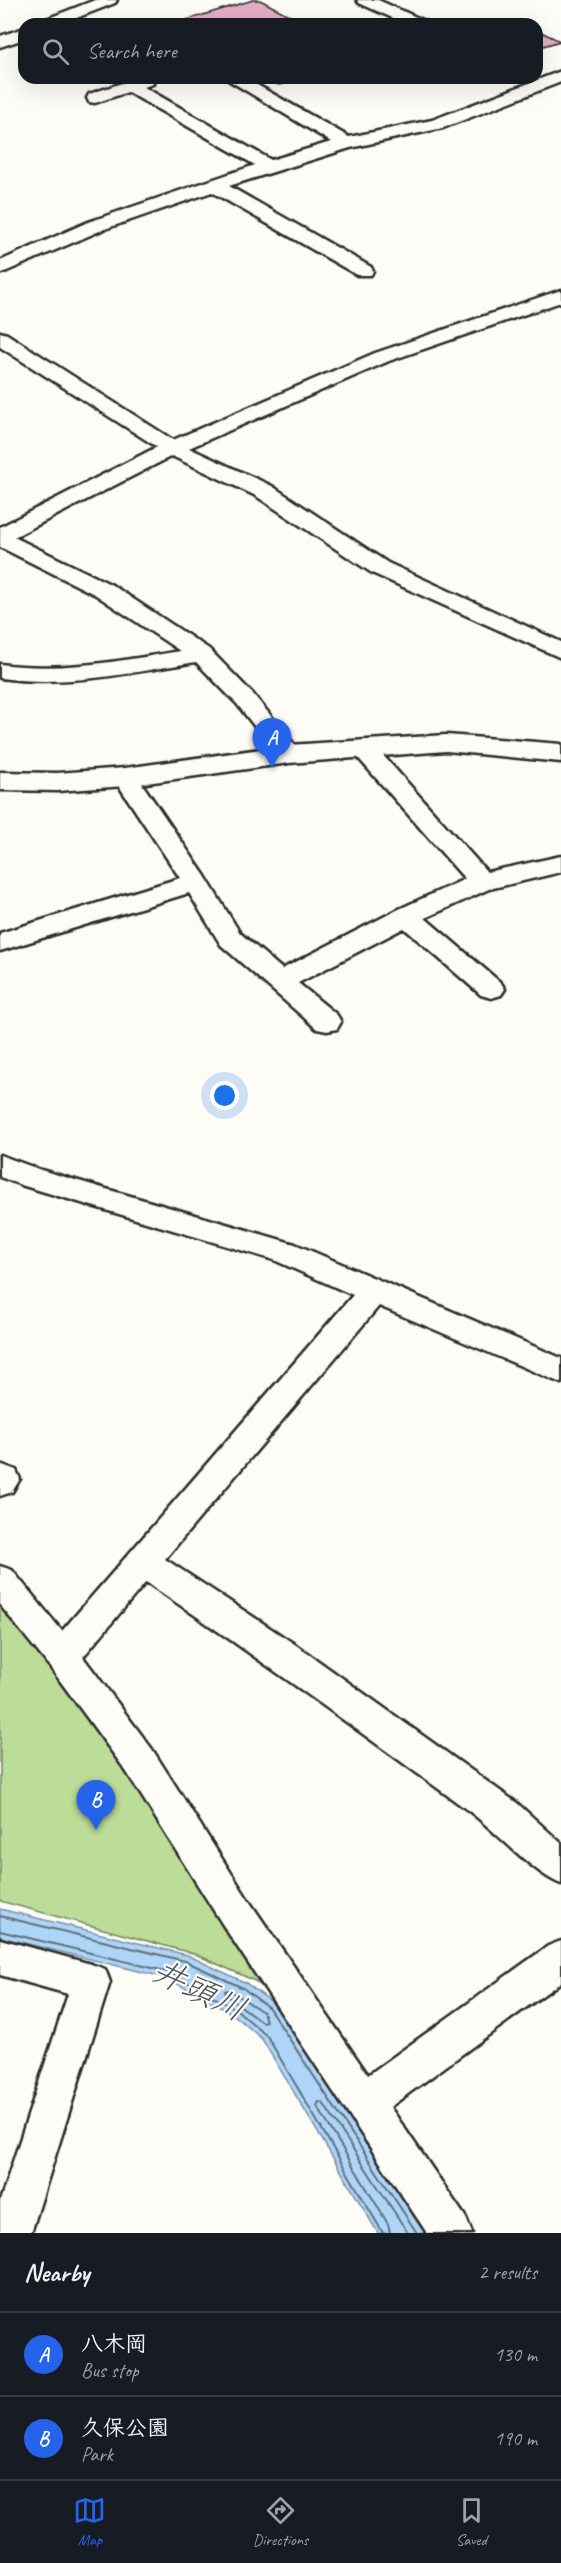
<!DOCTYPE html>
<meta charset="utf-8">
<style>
:root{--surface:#171b24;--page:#242831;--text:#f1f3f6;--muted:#9ea1a6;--line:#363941;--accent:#2563eb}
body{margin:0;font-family:Caveat,"Klee One",sans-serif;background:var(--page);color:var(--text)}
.you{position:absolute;left:225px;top:1096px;width:21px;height:21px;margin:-15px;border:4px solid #fff;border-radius:50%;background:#1a73e8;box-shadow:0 0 0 9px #1a73e833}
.badge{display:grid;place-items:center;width:39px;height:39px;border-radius:50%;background:var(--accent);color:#fff;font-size:20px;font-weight:700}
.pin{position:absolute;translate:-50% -50px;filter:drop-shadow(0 2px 3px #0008)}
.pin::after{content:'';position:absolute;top:32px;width:21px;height:18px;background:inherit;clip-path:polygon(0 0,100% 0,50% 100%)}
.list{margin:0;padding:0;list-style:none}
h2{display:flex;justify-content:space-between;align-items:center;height:78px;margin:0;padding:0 24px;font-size:26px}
h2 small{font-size:20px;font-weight:400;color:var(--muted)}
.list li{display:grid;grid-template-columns:39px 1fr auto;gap:18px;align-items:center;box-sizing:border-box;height:84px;padding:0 24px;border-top:2px solid var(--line)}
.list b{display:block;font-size:22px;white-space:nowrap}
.list p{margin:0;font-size:20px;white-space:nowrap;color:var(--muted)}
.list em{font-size:20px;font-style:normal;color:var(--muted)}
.icon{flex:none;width:33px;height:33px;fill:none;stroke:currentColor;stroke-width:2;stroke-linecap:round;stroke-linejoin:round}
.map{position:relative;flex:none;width:561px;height:2233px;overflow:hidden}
.search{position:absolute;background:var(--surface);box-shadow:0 6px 24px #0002;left:18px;right:18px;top:18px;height:66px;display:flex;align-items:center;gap:15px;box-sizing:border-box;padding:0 21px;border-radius:18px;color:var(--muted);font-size:22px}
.sheet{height:246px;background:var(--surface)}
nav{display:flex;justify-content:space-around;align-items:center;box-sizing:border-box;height:84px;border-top:2px solid var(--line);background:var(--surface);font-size:16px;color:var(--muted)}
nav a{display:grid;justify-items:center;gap:3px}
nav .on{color:var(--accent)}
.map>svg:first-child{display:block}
.green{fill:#bbdd97;stroke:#738461;stroke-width:1.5}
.water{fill:#aed5f8;stroke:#7a91a6;stroke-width:1.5}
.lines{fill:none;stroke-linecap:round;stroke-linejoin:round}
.shore{stroke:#5f6f7d;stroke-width:2}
.building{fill:#e4adc3;stroke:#2b2b2b;stroke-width:1.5}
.street-casing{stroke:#2b2b2b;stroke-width:5}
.secondary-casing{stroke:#2b2b2b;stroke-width:5}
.street{fill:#fdfcf7;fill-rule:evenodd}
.secondary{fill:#fdfcf7;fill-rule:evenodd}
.labels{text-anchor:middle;stroke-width:4.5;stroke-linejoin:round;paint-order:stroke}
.near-water-label{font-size:33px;font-style:italic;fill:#4c565e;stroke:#fdfcf7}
</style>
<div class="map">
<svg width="561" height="2233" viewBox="0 0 561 2233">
<rect width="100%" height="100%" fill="#fdfcf7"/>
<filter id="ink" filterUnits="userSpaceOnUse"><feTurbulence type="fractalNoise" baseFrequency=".0167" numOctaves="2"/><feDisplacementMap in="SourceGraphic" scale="12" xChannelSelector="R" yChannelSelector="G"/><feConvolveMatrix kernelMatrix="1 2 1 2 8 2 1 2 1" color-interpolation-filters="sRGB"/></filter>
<g filter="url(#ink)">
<path class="green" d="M0,1601L148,1759L282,2003L255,1981L195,1954L0,1901Z"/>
<path class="water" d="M0,1909L187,1955L246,1983L273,2003L425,2233H378L262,2039L233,2014L167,1978L0,1937Z"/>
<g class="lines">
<path class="shore" d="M0,1916L185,1961L243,1988L269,2008L417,2233
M0,1931L169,1972L237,2010L267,2036L383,2233
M229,1990L263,2012L266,2021L262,2022L226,1995L225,1991Z
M390,2233L388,2224L317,2106L319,2102L323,2103L408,2233"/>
</g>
<path class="building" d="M253,0H260L306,24H173Z
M537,30L560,41L537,48Z
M265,78H301L279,85Z"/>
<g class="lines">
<defs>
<path id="street" d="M95,0H117L115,3L61,24H39L41,21Z
M357,0H378L425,21L427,24H406L359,3Z
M24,28V39L0,47V36Z
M561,71V82L443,128L350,148L229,186L371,267L373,271L371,275H357L212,192L102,230L0,274V261L88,222L255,165L128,92L95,103L89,102L87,98L89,94L137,78H154L153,84L144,87L271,160L331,142L225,78H245L349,137L432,120Z
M561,290V302L389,361L189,448L272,486L388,563L561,642V658L372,573L256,496L172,456L14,537L112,585L209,649L253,694L298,749L301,754L298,759L289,761L280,759L237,704L196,662C130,673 67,687 0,678V664C62,672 120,661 180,651L96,595L0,547V527L157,447L0,347V332L7,334L173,440L375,353Z
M363,741L372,743L487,872L561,856V872L489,889L425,918L501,983L505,989L501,995L491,998L481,995L404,928L298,983L337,1015L341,1022L337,1029L327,1031L317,1029L221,945L189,893L0,951V933L180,878L113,777L116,772L125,769L134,772L205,876L240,933L282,969L397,910L465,879L354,753L351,748L354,743Z
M0,1155L41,1170L295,1244L561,1358V1383L379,1306L165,1559L296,1645L517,1803L561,1843V1884C533,1873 496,1831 469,1811C362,1733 256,1656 146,1582L83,1657L152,1749L247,1898L368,2075L548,1946L561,1941V1982L390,2107L466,2218L472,2233H427L221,1922L126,1771L50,1667L0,1605V1566L12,1570L62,1631L353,1295L274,1260L21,1185L0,1177Z
M0,1464L16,1470L20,1479L12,1492L0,1496Z
M0,1939L91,1964L105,1969L110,1982L31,2233H0V2201L68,1994L0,1975Z"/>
<path id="secondary" d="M446,735L561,744V762L446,751L289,763L125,786L57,791L0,790V772L57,773L125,768L289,745Z"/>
</defs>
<use href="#street" class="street-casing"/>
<use href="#secondary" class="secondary-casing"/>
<use href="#street" class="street"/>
<use href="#secondary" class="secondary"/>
</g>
</g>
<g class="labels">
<g class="near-water-label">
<text transform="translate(200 1989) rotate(26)" y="12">井頭川</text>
</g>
</g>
</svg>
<div class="you"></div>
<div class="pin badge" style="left:272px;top:768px">A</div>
<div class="pin badge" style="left:96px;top:1830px">B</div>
<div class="search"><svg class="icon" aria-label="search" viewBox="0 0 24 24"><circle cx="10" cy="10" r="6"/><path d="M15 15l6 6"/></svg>Search here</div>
</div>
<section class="sheet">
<h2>Nearby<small>2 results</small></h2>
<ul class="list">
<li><span class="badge">A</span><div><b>八木岡</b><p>Bus stop</p></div><em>130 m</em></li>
<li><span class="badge">B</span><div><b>久保公園</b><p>Park</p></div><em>190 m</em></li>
</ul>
</section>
<nav>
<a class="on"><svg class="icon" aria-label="map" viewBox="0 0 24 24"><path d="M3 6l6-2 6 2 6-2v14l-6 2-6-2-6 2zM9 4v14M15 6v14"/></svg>Map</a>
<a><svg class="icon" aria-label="directions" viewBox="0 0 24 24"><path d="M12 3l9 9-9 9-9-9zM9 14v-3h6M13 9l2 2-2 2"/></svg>Directions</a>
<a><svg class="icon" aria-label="saved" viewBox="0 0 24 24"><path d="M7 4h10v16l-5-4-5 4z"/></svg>Saved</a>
</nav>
